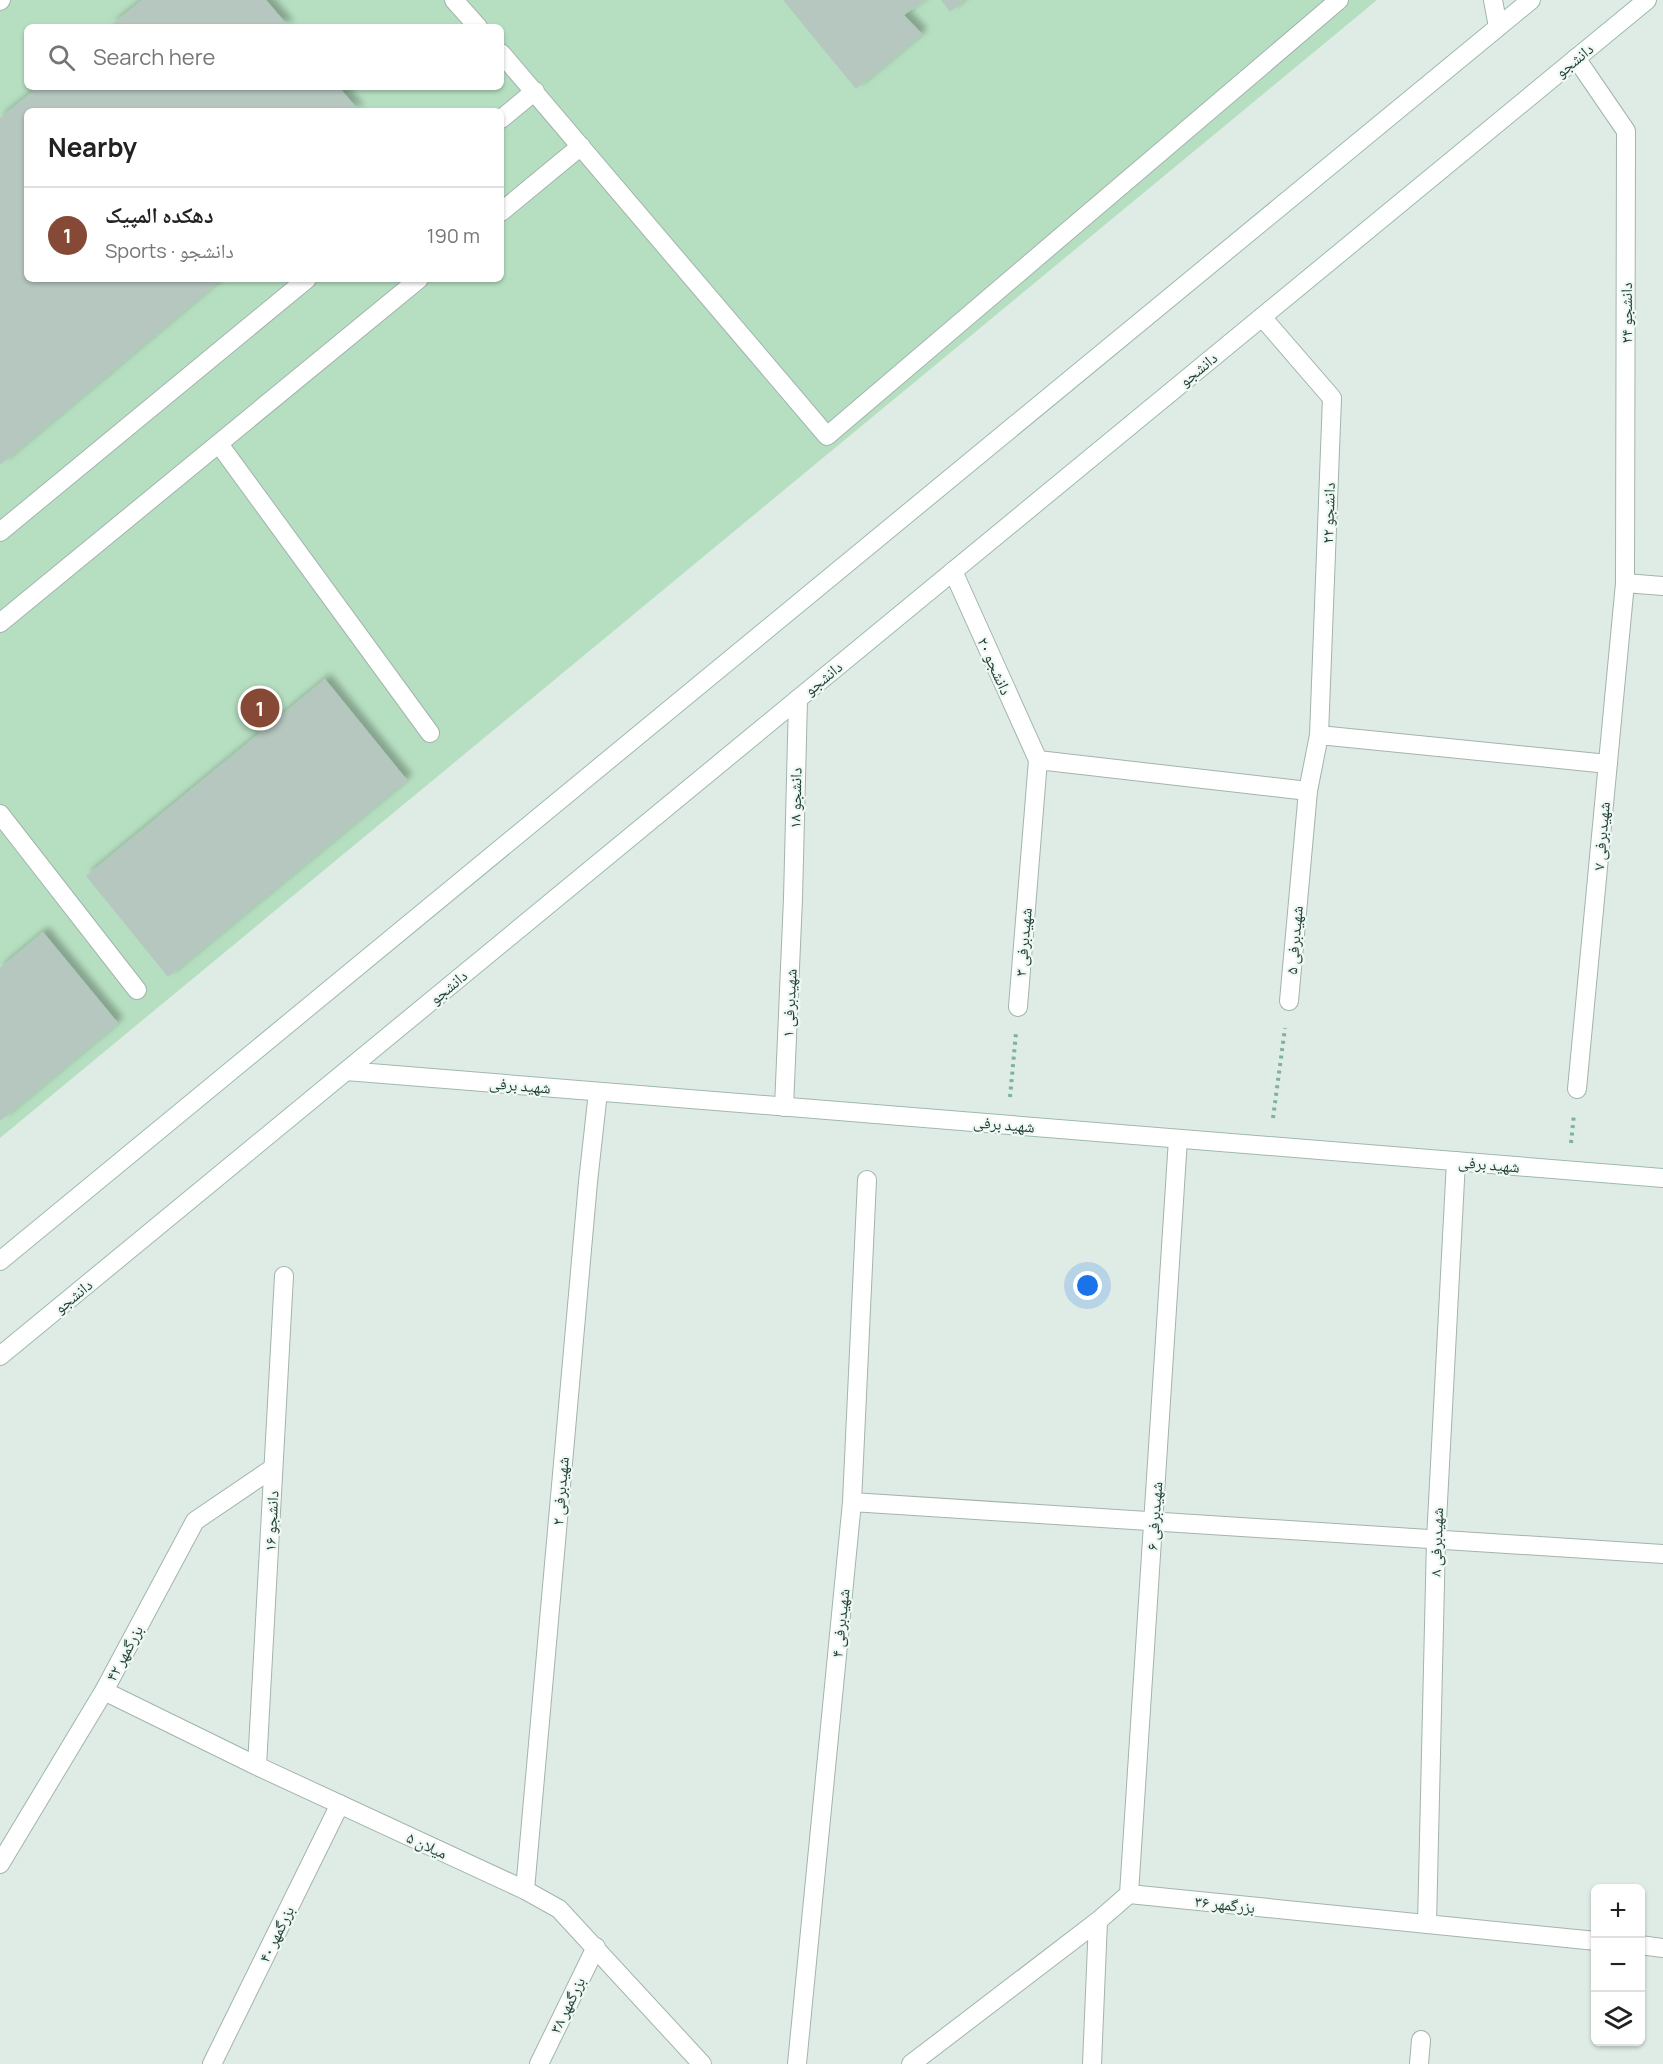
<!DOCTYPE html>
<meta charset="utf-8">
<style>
:root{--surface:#fff;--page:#f2f2f2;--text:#222;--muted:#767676;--line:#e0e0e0;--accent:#854935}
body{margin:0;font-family:Manrope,"Noto Naskh Arabic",sans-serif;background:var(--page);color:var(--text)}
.controls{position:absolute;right:18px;bottom:18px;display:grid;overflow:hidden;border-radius:9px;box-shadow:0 2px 4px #0004}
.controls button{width:54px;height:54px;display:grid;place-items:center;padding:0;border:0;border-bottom:2px solid var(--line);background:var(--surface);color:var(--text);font:30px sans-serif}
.you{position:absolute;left:1088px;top:1286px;width:21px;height:21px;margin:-15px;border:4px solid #fff;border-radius:50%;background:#1a73e8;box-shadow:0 0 0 9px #1a73e833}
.badge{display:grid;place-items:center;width:39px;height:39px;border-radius:50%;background:var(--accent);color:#fff;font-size:20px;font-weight:700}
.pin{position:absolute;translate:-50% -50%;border:3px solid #fff;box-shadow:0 2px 6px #0006}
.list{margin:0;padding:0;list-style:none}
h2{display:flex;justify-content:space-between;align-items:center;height:78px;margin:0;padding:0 24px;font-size:26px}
h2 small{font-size:20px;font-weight:400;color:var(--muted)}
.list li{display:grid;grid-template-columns:39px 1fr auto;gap:18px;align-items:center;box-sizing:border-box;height:96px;padding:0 24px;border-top:2px solid var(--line)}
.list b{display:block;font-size:22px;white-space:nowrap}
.list p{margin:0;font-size:20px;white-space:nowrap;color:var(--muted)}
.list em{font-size:20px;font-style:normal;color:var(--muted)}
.icon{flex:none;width:33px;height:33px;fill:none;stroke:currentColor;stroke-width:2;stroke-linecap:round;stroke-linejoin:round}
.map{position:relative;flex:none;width:1663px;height:2064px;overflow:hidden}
.search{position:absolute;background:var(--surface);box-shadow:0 2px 4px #0004;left:24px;top:24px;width:480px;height:66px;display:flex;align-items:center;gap:15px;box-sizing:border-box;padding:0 21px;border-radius:9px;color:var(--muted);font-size:22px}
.panel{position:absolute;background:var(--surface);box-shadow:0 2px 4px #0004;left:24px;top:108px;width:480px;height:174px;border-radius:9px}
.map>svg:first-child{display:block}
.green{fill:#b6dfc1;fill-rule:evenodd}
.building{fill:#b5c7bf;filter:url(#shadow)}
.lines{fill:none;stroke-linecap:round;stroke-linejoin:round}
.lane-casing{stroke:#a2b4ad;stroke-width:20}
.street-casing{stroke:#a2b4ad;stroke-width:20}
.secondary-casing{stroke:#9db9af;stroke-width:20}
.path{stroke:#7db2a2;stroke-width:4;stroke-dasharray:3 4.5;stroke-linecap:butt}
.lane{stroke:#fff;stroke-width:18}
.street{stroke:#fff;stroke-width:18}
.secondary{stroke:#fff;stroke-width:18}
.labels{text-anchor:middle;stroke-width:4.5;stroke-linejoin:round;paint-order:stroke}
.street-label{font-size:16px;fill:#1f3e35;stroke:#f0f8f4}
</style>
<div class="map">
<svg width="1663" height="2064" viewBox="0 0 1663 2064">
<defs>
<filter id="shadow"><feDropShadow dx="5.5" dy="-5.5" stdDeviation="3" flood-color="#0004"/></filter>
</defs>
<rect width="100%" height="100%" fill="#dfece6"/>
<path class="green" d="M0,0H1377L0,1138ZM27,27H501V87H27ZM27,111H501V279H27Z"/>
<path class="building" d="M142,0H266L289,27H109Z
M783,0H925L904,15L922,34L856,89Z
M941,0H964L950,12Z
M38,87H339L359,111H27V279H222L0,465V118Z
M325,679L407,780L168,977L86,876Z
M43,932L118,1023L0,1121V968Z"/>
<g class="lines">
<defs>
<path id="lane" d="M454,0L478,27
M1493,0L1498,27
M0,1L1,0
M501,53L827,436L1339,0
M501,119L535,91
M501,212L581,146
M219,444L430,733
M0,532L307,279
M0,623L419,279
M0,814L137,990"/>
<path id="street" d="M1576,58L1626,131L1625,583L1577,1089
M1262,317L1332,398L1319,735L1308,791L1289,1001
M953,571L1038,760L1018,1007
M1625,583L1663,586
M1319,735L1608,764
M1038,760L1308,791
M784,1107L793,898L798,699
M852,1502L1663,1554
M104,1691L257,1766L525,1890L559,1909L702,2064
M257,1766L284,1276
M0,1864L104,1691L195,1521L273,1468
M525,1890L588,1182L598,1092
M1129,1894L1178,1139
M1427,1924L1436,1540L1456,1161
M1640,1945L1663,1948
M212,2064L340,1804
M539,2064L596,1947
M797,2064L852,1502L867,1180
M911,2064L1098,1921L1129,1894L1596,1941
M1092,2064L1098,1921
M1419,2064L1421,2040"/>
<path id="secondary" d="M346,1071L1663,1178
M0,1261L1531,0
M0,1356L1647,0"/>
</defs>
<use href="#lane" class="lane-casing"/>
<use href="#street" class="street-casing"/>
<use href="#secondary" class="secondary-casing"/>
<path class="path" d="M1010,1097L1016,1033
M1273,1118L1285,1028
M1571,1143L1574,1114"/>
<use href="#lane" class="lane"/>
<use href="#street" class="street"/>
<use href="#secondary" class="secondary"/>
</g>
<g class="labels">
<g class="street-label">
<text transform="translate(1574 60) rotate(-39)" y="6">دانشجو</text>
<text transform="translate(1626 313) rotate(-90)" y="6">دانشجو ۲۴</text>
<text transform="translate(1198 369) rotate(-39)" y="6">دانشجو</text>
<text transform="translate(1328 513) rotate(-88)" y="6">دانشجو ۲۲</text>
<text transform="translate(995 666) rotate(66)" y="6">دانشجو ۲۰</text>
<text transform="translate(823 678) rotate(-39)" y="6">دانشجو</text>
<text transform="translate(795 798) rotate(-89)" y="6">دانشجو ۱۸</text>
<text transform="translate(1601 836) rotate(-85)" y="6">شهیدبرفی ۷</text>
<text transform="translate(1294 940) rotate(-85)" y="6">شهیدبرفی ۵</text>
<text transform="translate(1023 942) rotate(-85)" y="6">شهیدبرفی ۳</text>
<text transform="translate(448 987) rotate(-40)" y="6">دانشجو</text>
<text transform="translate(789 1003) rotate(-87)" y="6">شهیدبرفی ۱</text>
<text transform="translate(520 1085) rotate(5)" y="6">شهید برفی</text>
<text transform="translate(1004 1124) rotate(5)" y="6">شهید برفی</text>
<text transform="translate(1489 1164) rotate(5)" y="6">شهید برفی</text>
<text transform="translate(73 1296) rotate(-39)" y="6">دانشجو</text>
<text transform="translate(560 1491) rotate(-85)" y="6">شهیدبرفی ۲</text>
<text transform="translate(1154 1516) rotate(-86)" y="6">شهیدبرفی ۶</text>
<text transform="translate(271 1521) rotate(-87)" y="6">دانشجو ۱۶</text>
<text transform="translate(1436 1542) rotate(-88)" y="6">شهیدبرفی ۸</text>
<text transform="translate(840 1623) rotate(-84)" y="6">شهیدبرفی ۴</text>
<text transform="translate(124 1653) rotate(-62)" y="6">بزرگمهر ۴۲</text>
<text transform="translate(427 1845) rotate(25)" y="6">میلان ۵</text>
<text transform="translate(1225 1904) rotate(6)" y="6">بزرگمهر ۳۶</text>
<text transform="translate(276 1934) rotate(-64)" y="6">بزرگمهر ۴۰</text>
<text transform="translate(567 2005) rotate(-64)" y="6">بزرگمهر ۳۸</text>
</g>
</g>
</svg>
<div class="controls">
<button>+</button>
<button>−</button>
<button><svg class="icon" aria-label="layers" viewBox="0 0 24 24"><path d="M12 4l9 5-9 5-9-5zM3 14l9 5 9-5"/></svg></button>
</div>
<div class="you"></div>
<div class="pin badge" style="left:260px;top:708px">1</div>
<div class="search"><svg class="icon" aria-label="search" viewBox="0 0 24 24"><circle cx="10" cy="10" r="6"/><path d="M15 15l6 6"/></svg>Search here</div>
<section class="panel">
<h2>Nearby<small></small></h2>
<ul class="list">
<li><span class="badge">1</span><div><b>دهکده المپیک</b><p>Sports · دانشجو</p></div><em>190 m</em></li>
</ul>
</section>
</div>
